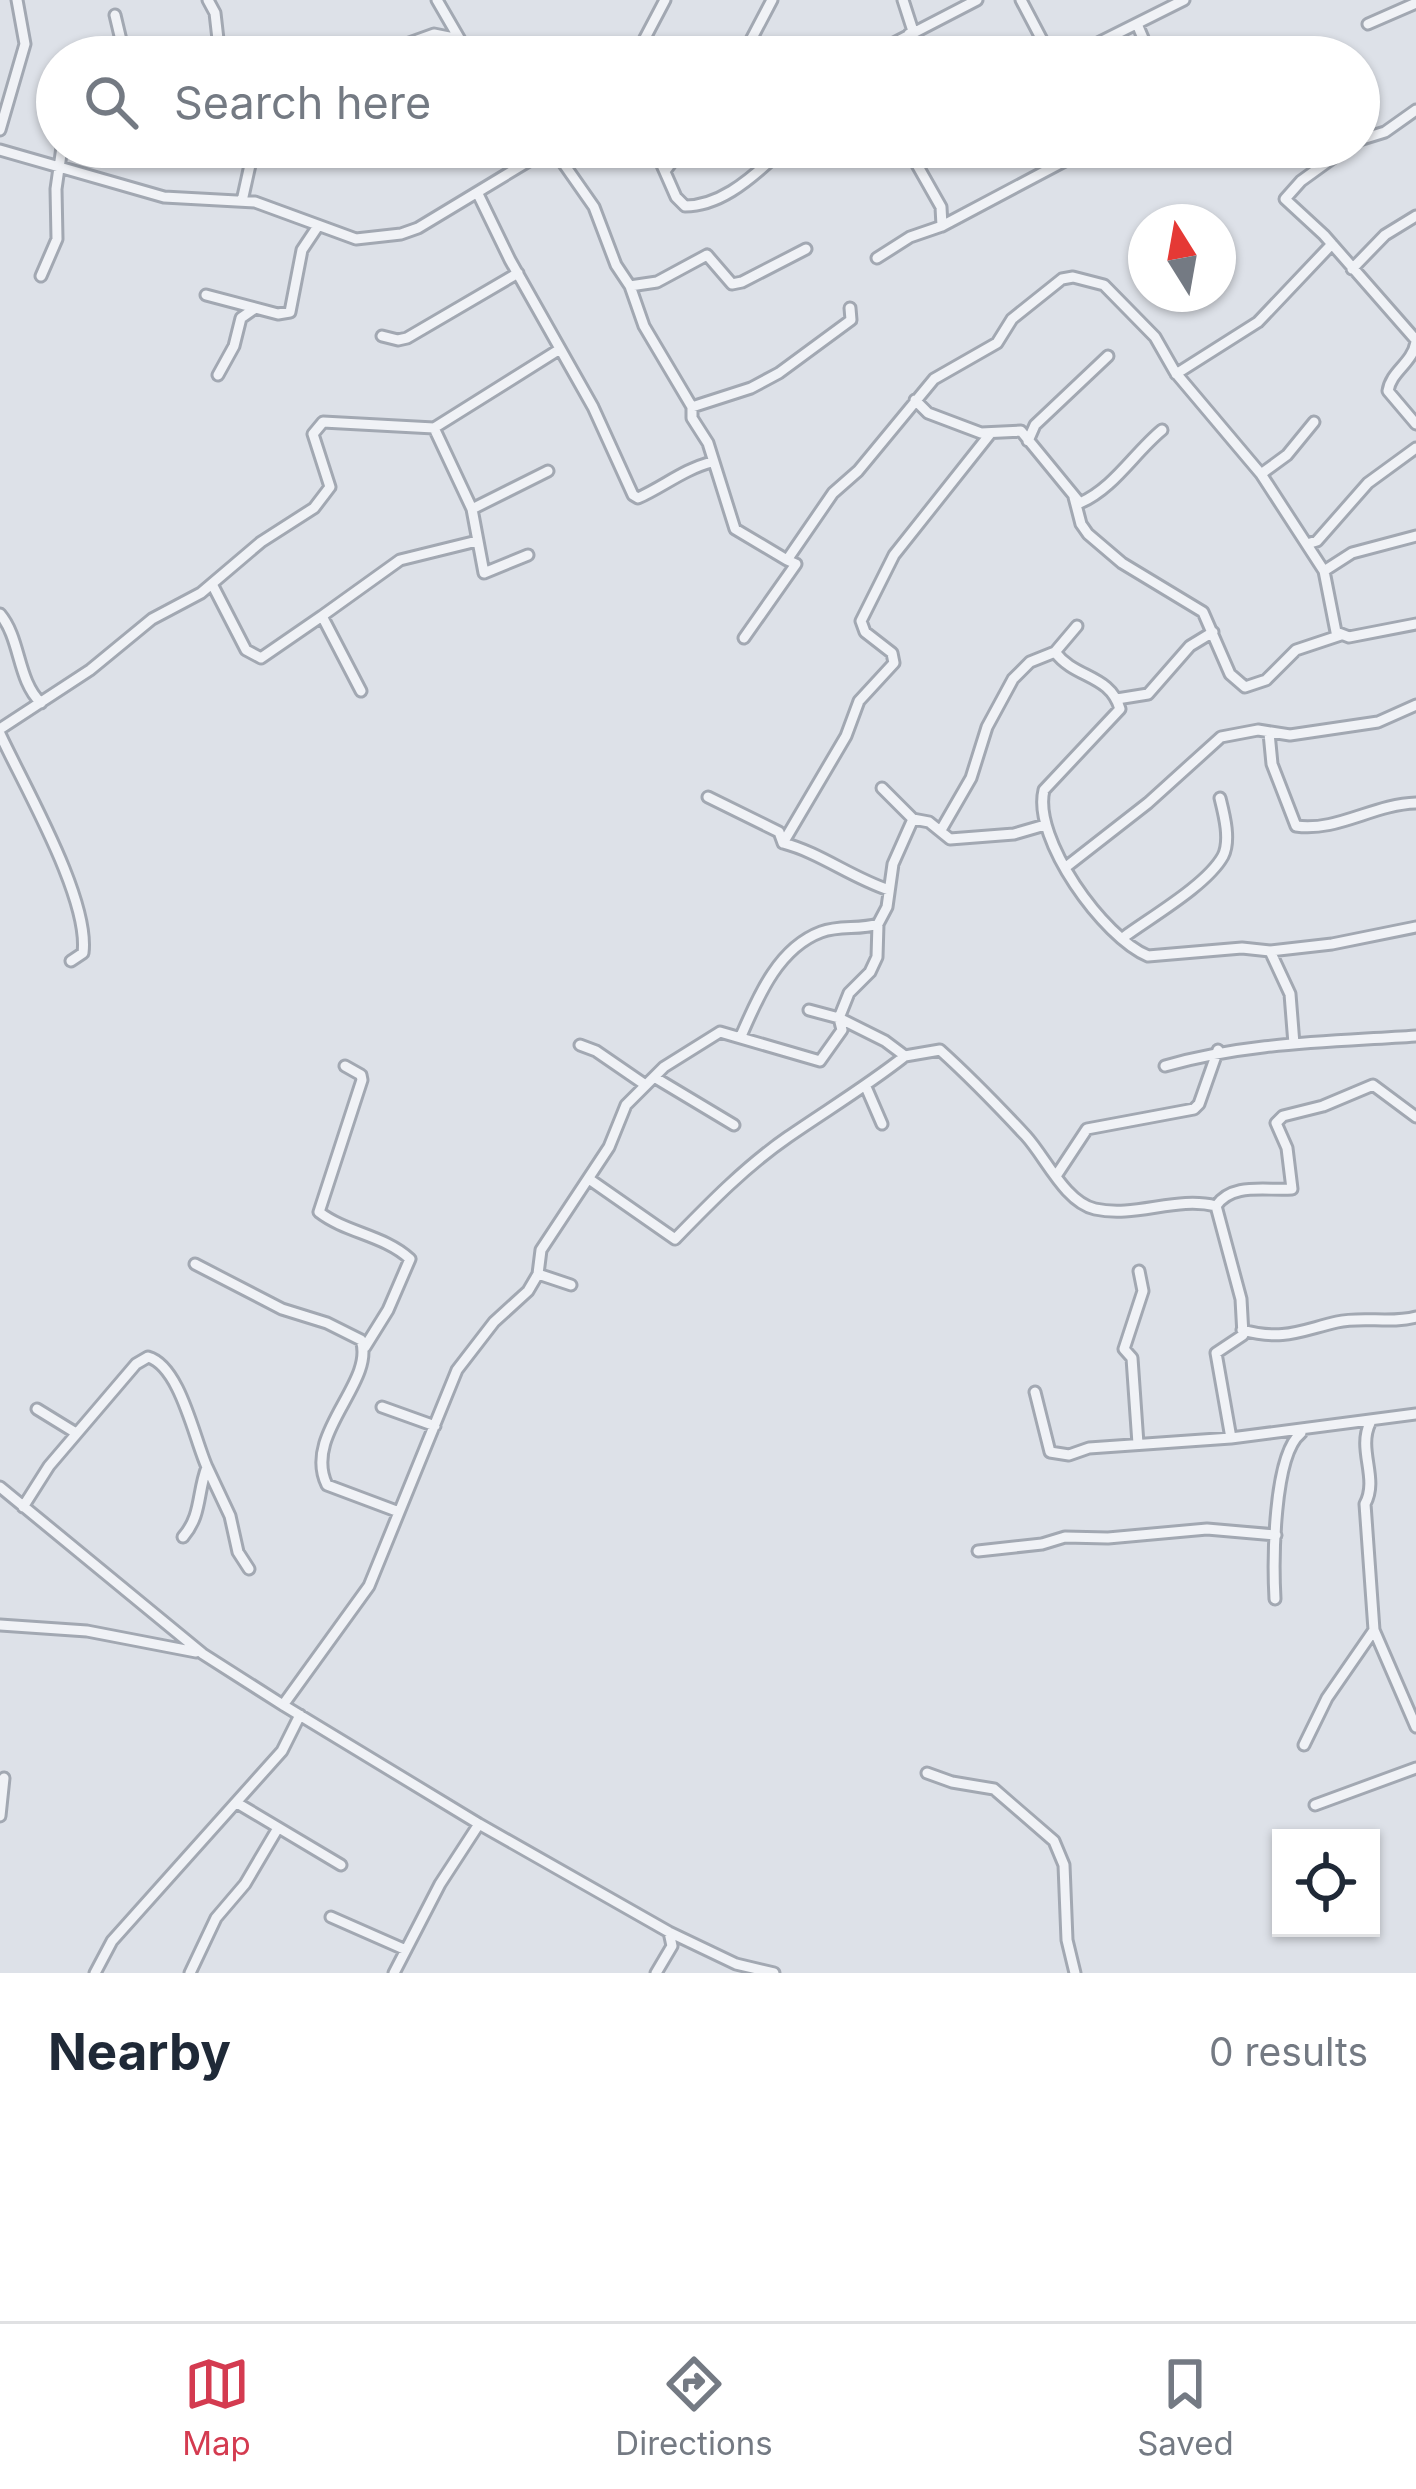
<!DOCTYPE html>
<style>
:root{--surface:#fff;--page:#f2f2f3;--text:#1f2937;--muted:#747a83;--line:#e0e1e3;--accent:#d43b50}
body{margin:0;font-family:Inter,sans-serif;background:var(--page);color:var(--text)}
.controls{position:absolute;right:36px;bottom:36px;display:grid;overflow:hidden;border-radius:0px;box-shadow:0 3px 9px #0004}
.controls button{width:108px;height:108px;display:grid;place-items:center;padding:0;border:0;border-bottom:3px solid var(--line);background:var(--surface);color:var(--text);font:60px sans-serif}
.compass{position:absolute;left:1128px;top:204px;width:108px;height:108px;border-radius:50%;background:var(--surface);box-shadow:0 3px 9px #0004;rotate:349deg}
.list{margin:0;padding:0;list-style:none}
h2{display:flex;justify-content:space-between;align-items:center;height:156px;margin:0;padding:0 48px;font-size:51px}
h2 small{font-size:39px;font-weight:400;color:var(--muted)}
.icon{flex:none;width:66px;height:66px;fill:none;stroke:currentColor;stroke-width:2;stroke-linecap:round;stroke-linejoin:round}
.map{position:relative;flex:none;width:1416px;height:1973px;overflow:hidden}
.search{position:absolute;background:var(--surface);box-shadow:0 3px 9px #0004;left:36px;right:36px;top:36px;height:132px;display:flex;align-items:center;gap:30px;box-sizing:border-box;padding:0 42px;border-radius:66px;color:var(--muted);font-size:45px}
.sheet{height:348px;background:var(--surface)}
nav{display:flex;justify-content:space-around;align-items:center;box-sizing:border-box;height:168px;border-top:3px solid var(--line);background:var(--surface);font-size:33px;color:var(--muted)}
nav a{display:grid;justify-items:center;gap:6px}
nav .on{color:var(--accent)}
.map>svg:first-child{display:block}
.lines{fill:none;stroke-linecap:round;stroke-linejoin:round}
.street-casing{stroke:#a2a8b2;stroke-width:15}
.street{stroke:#f0f2f6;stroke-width:9}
</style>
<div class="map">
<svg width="1416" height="1973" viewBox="0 0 1416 1973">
<rect width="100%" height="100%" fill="#dde1e8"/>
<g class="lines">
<defs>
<path id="street" d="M208,0L215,13L220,57
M437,0L470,57
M903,0L913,31
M1021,0L1051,57
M115,15L125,57
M1137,24L1151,57
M1368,24L1416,3
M909,34L911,57
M218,44L262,51
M398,47L434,34L459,39
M635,57L665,0
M742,57L772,0
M867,57L977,0
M1070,57L1184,0
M0,130L25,44L17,0
M1359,140L1385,132L1416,110
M654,147L676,197L685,206C718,206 747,182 771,160
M1120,147L1123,152
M1348,147L1301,181L1285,199L1324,235L1416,340
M0,150L164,197L255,202L356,239L401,234L418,228L552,147L594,207L616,265L630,286L657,282L707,255L732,284L742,282L806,249
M665,171L683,147
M478,194L510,260L593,407L633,495L638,498C663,487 684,469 712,462
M242,201L254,147
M942,226L1091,147
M877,258L910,237L942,226L941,207L907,147
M1352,269L1385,235L1416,216
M41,276L57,239L56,189L62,147
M630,286L644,326L692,407L751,388L779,373L851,320L850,308
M206,295L278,314L290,312L302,250L318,226
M382,336L398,340L407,338L518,273
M1416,342C1412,364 1391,371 1388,391L1416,424
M1176,374L1258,322L1332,244
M218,375L234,346L241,318L254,309
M915,400L928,413L981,433L1021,431L1080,503C1114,488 1134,453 1162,430
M692,407V418L708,443L735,529L787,560L833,493L858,471L934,379L997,343L1012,319L1062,279L1073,277L1104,285L1155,337L1175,372L1261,474L1324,571L1336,632L1349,637L1416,624
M434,428L472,509L484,573L528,555
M1028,441L1035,425L1108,356
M1261,474L1287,455L1314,422
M1074,497L1081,524L1088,534L1122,563L1203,612L1230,674L1245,687L1266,680L1296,650L1341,635
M472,509L548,471
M1307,544L1317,541L1368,483L1416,448
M1324,571L1352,553L1416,536
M212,584L246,650L261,658L322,616L361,691
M0,614C21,639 17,680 41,703
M322,616L400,560L477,541
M1077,626L1055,652C1075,679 1110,674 1120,709L1044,790C1032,839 1104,938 1148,956L1242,948L1270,951L1332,944L1416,927
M744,638L796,564L787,560
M1117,699L1148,694L1190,646L1213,632
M0,729L90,670L152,619L201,593L261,542L314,508L330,487L313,434L323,422L434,428L560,349
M1269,733L1272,764L1296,826C1337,832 1374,804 1416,803
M0,734C24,786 90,899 83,953L71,961
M882,788L913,819
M708,797L779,832L783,843C821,853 850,877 889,890
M941,830L971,778L987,727L1013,679L1030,662L1055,652
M783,843L846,736L859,701L894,663L892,653L865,632L861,621L894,555L990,434
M1066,867L1148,803L1221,737L1258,730L1290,735L1378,722L1416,705
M1124,937C1151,917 1207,885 1223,856C1231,840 1224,814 1220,798
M1270,951L1290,994L1294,1044
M809,1010L839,1018L849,993L870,972L877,957L878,924L887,907L893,864L913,819L929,822L950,839L1014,834L1045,825
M741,1036C758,997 778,948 821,932C840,925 859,930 878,924
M580,1045L596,1051L644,1084
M905,1056L940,1050C970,1077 998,1106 1026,1136C1046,1158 1065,1202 1095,1209C1136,1218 1176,1196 1216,1206
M345,1066L361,1075L362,1080L319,1212C346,1233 384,1235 410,1259L388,1310L365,1347
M1165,1066C1248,1042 1331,1042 1416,1036
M654,1077L734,1125
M866,1087L882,1124
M1056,1176L1087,1129L1194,1109L1199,1104L1218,1050
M1216,1206C1232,1182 1266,1191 1292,1189L1287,1148L1276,1123L1283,1116L1323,1106L1373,1085L1416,1117
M1216,1206L1241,1299L1243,1335L1216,1353L1231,1438
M195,1264L282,1309L327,1323L361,1340C376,1382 302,1434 327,1485L399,1512
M538,1274L571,1285
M1242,1330C1284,1341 1299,1331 1337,1322C1362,1316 1391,1324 1416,1317
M1035,1392L1050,1452L1069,1455L1089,1448L1231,1438L1416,1414
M382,1407L435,1426
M37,1409L76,1433
M1370,1423C1357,1450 1379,1478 1365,1504L1374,1630L1416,1727
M1138,1444L1132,1358L1124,1349L1143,1291L1139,1271
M207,1467L230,1516L238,1552L249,1569
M0,1487L203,1654L283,1705L479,1824L669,1932L736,1964L774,1973
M23,1507L49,1466L136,1364L148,1357C180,1366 194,1438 207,1467C197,1493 202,1515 183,1537
M978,1551L1042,1544L1065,1537L1108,1538L1207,1529L1276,1535
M1275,1599C1273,1563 1273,1455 1301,1433
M0,1625L87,1631L196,1652
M283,1705L369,1586L457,1370L494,1322L528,1291L538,1274L541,1250L609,1147L626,1105L664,1067L720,1032L820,1061L842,1030L839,1018L885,1041L905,1056C867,1086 827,1110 788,1137C746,1166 710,1203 675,1239L589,1179
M1304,1745L1327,1698L1374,1630
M927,1773L952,1782L994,1789L1054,1841L1064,1865L1067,1940L1075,1973
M237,1803L341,1865
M1315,1805L1416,1768
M0,1816L4,1778
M331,1917L406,1950
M95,1973L112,1941L282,1751L300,1715
M190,1973L216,1918L245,1884L278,1828
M394,1973L440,1884L479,1824
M656,1973L672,1946L669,1932"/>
</defs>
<use href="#street" class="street-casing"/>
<use href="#street" class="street"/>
</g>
</svg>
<div class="controls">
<button><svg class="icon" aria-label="locate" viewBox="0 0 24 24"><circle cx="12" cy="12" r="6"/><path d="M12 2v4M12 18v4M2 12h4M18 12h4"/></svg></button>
</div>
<svg class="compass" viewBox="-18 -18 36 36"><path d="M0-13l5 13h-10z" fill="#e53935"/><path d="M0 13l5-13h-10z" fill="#747a83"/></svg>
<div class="search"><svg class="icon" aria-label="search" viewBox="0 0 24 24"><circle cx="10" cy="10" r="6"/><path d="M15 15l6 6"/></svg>Search here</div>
</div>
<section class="sheet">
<h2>Nearby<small>0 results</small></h2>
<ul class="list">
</ul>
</section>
<nav>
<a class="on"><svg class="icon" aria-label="map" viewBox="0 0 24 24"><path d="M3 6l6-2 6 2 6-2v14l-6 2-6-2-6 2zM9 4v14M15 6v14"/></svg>Map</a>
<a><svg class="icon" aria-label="directions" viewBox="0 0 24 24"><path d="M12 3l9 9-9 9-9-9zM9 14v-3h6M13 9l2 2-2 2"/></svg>Directions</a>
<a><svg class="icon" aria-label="saved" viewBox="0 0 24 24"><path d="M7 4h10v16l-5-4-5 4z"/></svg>Saved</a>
</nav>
